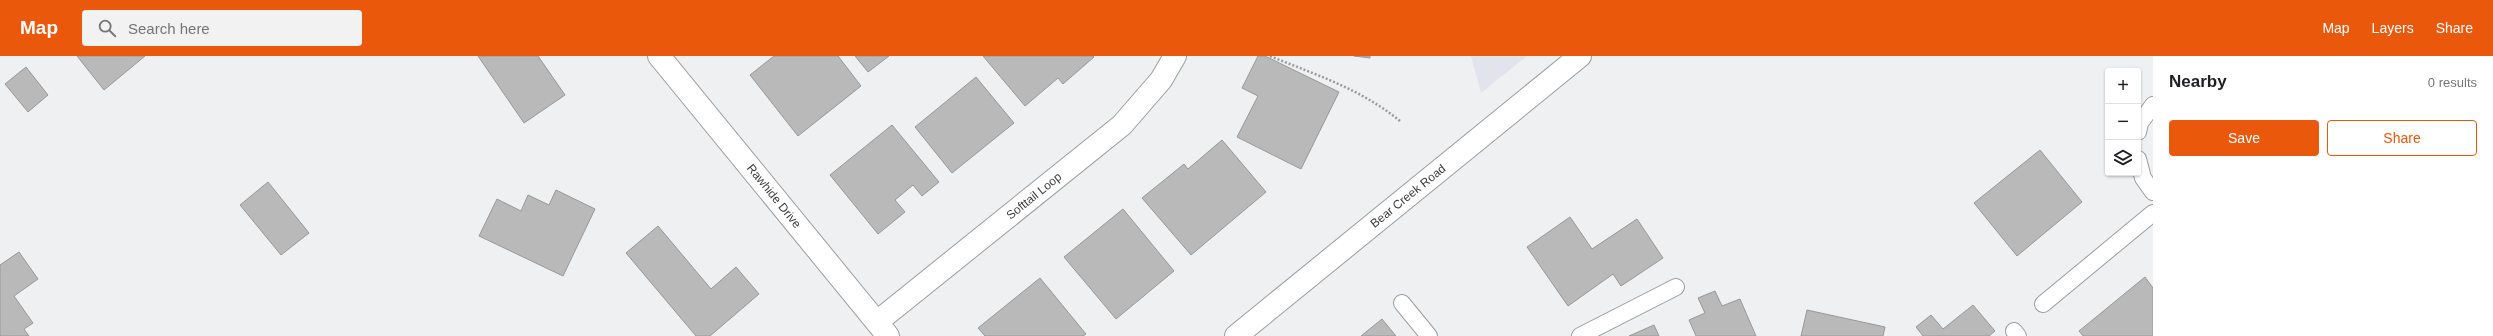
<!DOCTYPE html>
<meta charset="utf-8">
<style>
:root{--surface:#fff;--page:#f2f2f2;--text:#202124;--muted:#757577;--line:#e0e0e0;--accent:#ea580c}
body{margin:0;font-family:Helvetica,sans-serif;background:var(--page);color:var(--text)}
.controls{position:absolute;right:12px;top:12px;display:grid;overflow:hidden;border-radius:4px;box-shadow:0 1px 3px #0004}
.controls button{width:36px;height:36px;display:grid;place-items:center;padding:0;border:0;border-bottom:1px solid var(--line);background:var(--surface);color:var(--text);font:20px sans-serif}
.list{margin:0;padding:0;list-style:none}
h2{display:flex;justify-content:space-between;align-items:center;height:52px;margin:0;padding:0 16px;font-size:17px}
h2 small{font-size:13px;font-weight:400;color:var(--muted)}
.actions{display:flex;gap:8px;padding:12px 16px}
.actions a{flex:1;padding:9px 0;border:1px solid var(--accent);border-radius:4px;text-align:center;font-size:14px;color:var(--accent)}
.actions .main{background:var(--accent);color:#fff}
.icon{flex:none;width:22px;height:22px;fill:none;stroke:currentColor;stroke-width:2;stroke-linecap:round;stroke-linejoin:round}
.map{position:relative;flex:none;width:2153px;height:280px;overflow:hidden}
header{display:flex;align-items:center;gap:24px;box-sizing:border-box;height:56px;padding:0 20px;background:var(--accent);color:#fff}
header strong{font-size:19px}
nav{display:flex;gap:22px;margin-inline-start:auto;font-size:14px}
.search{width:280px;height:36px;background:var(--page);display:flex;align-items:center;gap:10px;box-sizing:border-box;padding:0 14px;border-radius:4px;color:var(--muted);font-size:15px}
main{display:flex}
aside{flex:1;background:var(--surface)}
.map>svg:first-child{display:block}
.built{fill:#e1e4ec}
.building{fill:#bab9b9;stroke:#999897}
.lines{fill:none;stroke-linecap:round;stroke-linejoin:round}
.service-casing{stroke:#9c9d9e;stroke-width:18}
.minor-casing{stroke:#9c9d9e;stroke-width:24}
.tertiary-casing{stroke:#9c9d9e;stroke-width:24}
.path{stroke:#999a9a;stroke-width:2.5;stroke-dasharray:2 2;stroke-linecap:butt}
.service{stroke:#fff;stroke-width:16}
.minor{stroke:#fff;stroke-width:22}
.tertiary{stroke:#fff;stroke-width:22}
.labels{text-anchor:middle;stroke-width:4;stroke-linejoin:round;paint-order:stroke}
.street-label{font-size:12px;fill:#3c3c3c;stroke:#fff}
</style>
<header>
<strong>Map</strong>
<div class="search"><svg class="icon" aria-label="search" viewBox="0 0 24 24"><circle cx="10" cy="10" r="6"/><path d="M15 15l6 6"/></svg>Search here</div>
<nav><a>Map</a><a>Layers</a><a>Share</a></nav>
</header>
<main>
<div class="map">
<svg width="2153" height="280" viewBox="0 0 2153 280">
<rect width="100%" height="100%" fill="#eff0f1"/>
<path class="built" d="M1471,0H1527L1481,37Z"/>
<path class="building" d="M77,0H145L104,34Z
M478,0H538L565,39L524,67Z
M774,0H838L861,30L798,80L750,19Z
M855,0H889L868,16Z
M983,0H1093L1094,1L1063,28L1058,22L1025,50Z
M1258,0H1265L1339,36L1301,113L1237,81L1258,40L1242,32Z
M1354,0H1370V2Z
M26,11L48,39L28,56L5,28Z
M976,21L1014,67L952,117L915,71Z
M892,69L939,126L922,140L913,129L895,144L905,156L878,178L830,119Z
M1222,84L1266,136L1191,199L1142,142L1184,108L1188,113Z
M2040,94L2082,146L2017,200L1974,147Z
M268,126L309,177L281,199L240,149Z
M556,134L595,153L563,220L479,180L497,143L521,155L528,139L549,149Z
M1123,153L1174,215L1116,263L1064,201Z
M1570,161L1592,193L1637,163L1663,202L1621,230L1613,218L1568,250L1527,191Z
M658,170L711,233L736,211L759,238L710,280H696L626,197Z
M19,196L38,223L14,240L33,267L24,273L29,280H0V209Z
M2145,221L2153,232V280H2083L2079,275Z
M1040,222L1086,278L1083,280H985L978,272Z
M1715,235L1722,250L1740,243L1756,280H1696L1689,264L1705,257L1698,242Z
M1973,249L1995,275L1989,280H1923L1916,271L1931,259L1943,273Z
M1807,254L1885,271L1883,280H1801Z
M1382,263L1396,280H1361Z
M1654,269L1659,280H1629Z"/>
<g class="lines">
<defs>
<path id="service" d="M2138,76L2140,67L2153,49
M2138,103L2143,122L2153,136
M1402,247L1429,280
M2043,248L2153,157
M2014,275L2018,280
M1580,280L1676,231"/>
<path id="minor" d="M659,0L888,280
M877,266L1122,69L1161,24L1175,0"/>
<path id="tertiary" d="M1236,280L1580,0"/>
</defs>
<use href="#service" class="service-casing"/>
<use href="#minor" class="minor-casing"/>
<use href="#tertiary" class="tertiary-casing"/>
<path class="path" d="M1270,0C1316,19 1361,33 1400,65"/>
<use href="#service" class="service"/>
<use href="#minor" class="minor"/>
<use href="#tertiary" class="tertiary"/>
</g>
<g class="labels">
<g class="street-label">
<text transform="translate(774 140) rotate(51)" y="4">Rawhide Drive</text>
<text transform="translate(1034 140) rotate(-39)" y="4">Softtail Loop</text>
<text transform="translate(1408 140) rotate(-39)" y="4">Bear Creek Road</text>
</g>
</g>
</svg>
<div class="controls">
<button>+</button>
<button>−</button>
<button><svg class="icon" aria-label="layers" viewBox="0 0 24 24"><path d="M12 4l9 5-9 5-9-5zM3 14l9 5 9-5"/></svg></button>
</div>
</div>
<aside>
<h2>Nearby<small>0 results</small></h2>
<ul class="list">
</ul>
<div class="actions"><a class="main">Save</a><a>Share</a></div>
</aside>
</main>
